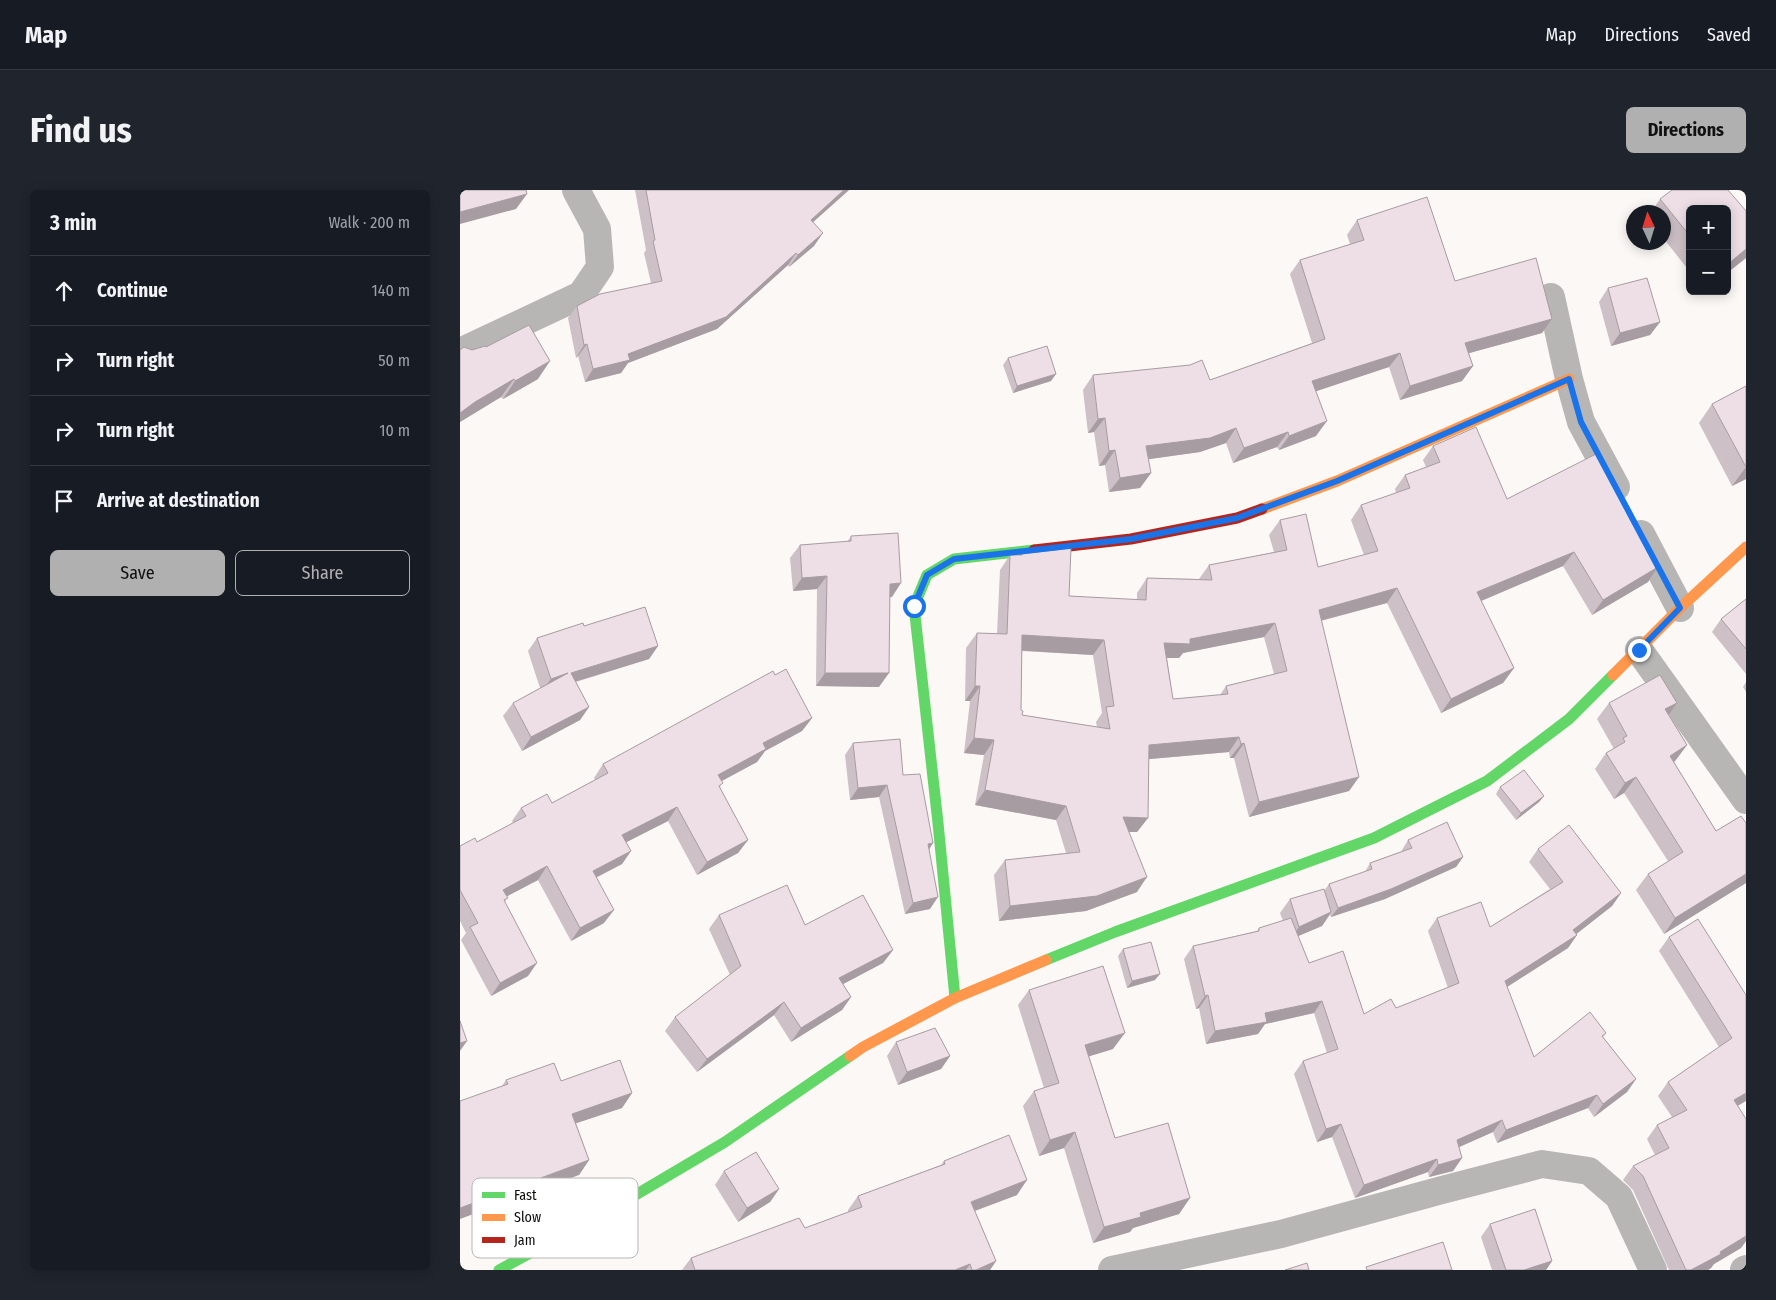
<!DOCTYPE html>
<meta charset="utf-8">
<style>
:root{--surface:#171b24;--page:#20242c;--text:#f1f3f6;--muted:#9ea1a6;--line:#363941;--accent:#b1b0b1}
body{margin:0;font-family:"Fira Sans Condensed",sans-serif;background:var(--page);color:var(--text)}
.controls{position:absolute;right:15px;top:15px;display:grid;overflow:hidden;border-radius:8px;box-shadow:0 2px 12px #0003}
.controls button{width:45px;height:45px;display:grid;place-items:center;padding:0;border:0;border-bottom:1px solid var(--line);background:var(--surface);color:var(--text);font:25px sans-serif}
.compass{position:absolute;left:1166px;top:15px;width:45px;height:45px;border-radius:50%;background:var(--surface);box-shadow:0 2px 12px #0003;rotate:356deg}
.stop{position:absolute;width:15px;height:15px;margin:-11px;border:4px solid #1a73e8;border-radius:50%;background:#fff}
.stop.end{background:#1a73e8;border-color:#fff;box-shadow:0 1px 5px #0008}
.list{margin:0;padding:0;list-style:none}
h2{display:flex;justify-content:space-between;align-items:center;height:65px;margin:0;padding:0 20px;font-size:21px}
h2 small{font-size:16px;font-weight:400;color:var(--muted)}
.list li{display:grid;grid-template-columns:32px 1fr auto;gap:15px;align-items:center;box-sizing:border-box;height:70px;padding:0 20px;border-top:1px solid var(--line)}
.list b{display:block;font-size:19px;white-space:nowrap}
.list em{font-size:16px;font-style:normal;color:var(--muted)}
.actions{display:flex;gap:10px;padding:15px 20px}
.actions a{flex:1;padding:11px 0;border:1px solid var(--accent);border-radius:8px;text-align:center;font-size:18px;color:var(--accent)}
.actions .main{background:var(--accent);color:#111}
.icon{flex:none;width:28px;height:28px;fill:none;stroke:currentColor;stroke-width:2;stroke-linecap:round;stroke-linejoin:round}
.map{position:relative;flex:none;width:1286px;height:1080px;overflow:hidden;border-radius:8px}
header{display:flex;align-items:center;gap:30px;box-sizing:border-box;height:70px;padding:0 25px;background:var(--surface);border-bottom:1px solid var(--line)}
header strong{font-size:24px}
nav{display:flex;gap:28px;margin-inline-start:auto;font-size:18px}
.intro{display:flex;align-items:center;justify-content:space-between;box-sizing:border-box;height:120px;padding:0 30px}
h1{margin:0;font-size:35px}
.button{padding:12px 22px;border-radius:8px;background:var(--accent);color:#111;font-size:18px;font-weight:700}
main{display:flex;gap:30px;padding:0 30px}
aside{flex:1;background:var(--surface);border-radius:8px;box-shadow:0 2px 12px #0003}
.map>svg:first-child{display:block}
.lines{fill:none;stroke-linecap:round;stroke-linejoin:round}
.street{stroke:#b7b6b5;stroke-width:28}
.fast{stroke:#63d668;stroke-width:11}
.slow{stroke:#ff974d;stroke-width:11}
.jam{stroke:#b3261e;stroke-width:11}
.wall{fill:#cdc0c6;fill-rule:evenodd}
.shaded-wall{fill:#a79ca1}
.building{fill:#eedfe6;stroke:#a79ca1;fill-rule:evenodd}
.route{stroke:#1a73e8;stroke-width:6}
.key{fill:#fff;stroke:#b7b6b6;stroke-width:1}
.key-label{font-size:14px;fill:#0f0d0b}
</style>
<header>
<strong>Map</strong>
<nav><a>Map</a><a>Directions</a><a>Saved</a></nav>
</header>
<div class="intro"><h1>Find us</h1><a class="button">Directions</a></div>
<main>
<aside>
<h2>3 min<small>Walk · 200 m</small></h2>
<ul class="list">
<li><svg class="icon" aria-label="ahead" viewBox="0 0 24 24"><path d="M12 20V5M6 11l6-6 6 6"/></svg><div><b>Continue</b></div><em>140 m</em></li>
<li><svg class="icon" aria-label="right" viewBox="0 0 24 24"><path d="M7 20v-9h11M14 6l5 5-5 5"/></svg><div><b>Turn right</b></div><em>50 m</em></li>
<li><svg class="icon" aria-label="right" viewBox="0 0 24 24"><path d="M7 20v-9h11M14 6l5 5-5 5"/></svg><div><b>Turn right</b></div><em>10 m</em></li>
<li><svg class="icon" aria-label="arrive" viewBox="0 0 24 24"><path d="M6 21V4h12l-3 4 3 4H6"/></svg><div><b>Arrive at destination</b></div></li>
</ul>
<div class="actions"><a class="main">Save</a><a>Share</a></div>
</aside>
<div class="map">
<svg width="1286" height="1080" viewBox="0 0 1286 1080">
<rect width="100%" height="100%" fill="#fbf8f5"/>
<g class="lines">
<path class="street" d="M1091,107L1109,189L1121,232L1156,297
M0,162L121,105L140,77L137,39L116,0
M1181,344L1220,418
M1179,460L1286,610
M652,1080L821,1044L982,1000L1082,974L1129,981L1159,1007L1193,1080
M1284,1080L1286,1079"/>
<path class="fast" d="M586,770L655,742L914,648L1027,591L1109,529L1153,485
M495,808L478,633L454,416L467,385L494,369L574,360
M39,1080L162,1013L265,952L390,866"/>
<path class="slow" d="M802,319L877,291L1109,189
M1153,485L1220,418L1286,357
M390,866L403,857L495,808L586,770"/>
<path class="jam" d="M574,360L671,349L777,328L802,319"/>
</g>
<path class="wall" d="M175,0H389L353,32L354,56L329,77L328,75L257,139L168,173L161,183L125,192L118,166L116,168L108,128L117,116L191,93L184,63L186,60Z
M1200,9L1286,21V68L1267,83V19H1230V82L1204,49V22H1191Z
M897,30L995,91L1092,129L1082,143L1009,163L1013,176L1002,191L940,210L929,177L855,201L856,246L819,260L817,257L773,273L766,253L740,262L688,269L691,283L680,298L649,302L645,275L639,276L634,242L628,243L623,200L633,185L750,190L852,153L830,84L840,70L890,54L887,45Z
M1148,98L1200,132L1190,145L1151,156L1139,112Z
M26,157L78,189L43,209L41,207L0,232L12,160Z
M548,168L591,191L553,203L543,175Z
M1286,196V289L1272,296L1239,233L1252,214Z
M973,256L1047,309L1198,377L1188,392L1132,425L1103,376L1021,411L1054,478L1043,493L981,523L927,413L861,431L899,587L889,601L789,627L774,568H770L769,562L689,569L688,628L677,642H669L677,702L626,721L539,731L534,685L545,670L606,663L596,630L515,615L524,565L504,563L510,511H505L506,458L517,443L537,444L540,380L550,365H561L562,364L609,406L677,410V403L687,388L739,389L749,375L814,362L809,345L820,330L858,377L904,365L891,330L901,315L936,303L935,299L945,285L966,277L963,270ZM804,447L814,484L766,496L760,505L713,509L707,468H719L723,463ZM562,461L633,465L642,523L636,532L637,537L562,525L561,520Z
M391,346L432,407H430L419,497L356,496L357,399L333,401L330,368L340,355L387,352Z
M1286,409V484L1252,442L1261,429Z
M124,436L198,456L189,469L116,492L129,517L120,530L62,561L43,526L53,513L80,498L68,461L77,448Z
M315,485L352,528L342,541L305,561L297,572L261,591L260,598L288,650L278,663L237,685L208,631L166,652L171,661L162,674L136,688L144,733L111,751L78,690L47,706L45,712L68,786L31,806L1,750L6,743L0,731V656L17,652L53,633L52,631L61,618L92,613L135,590L134,588L143,574Z
M1286,492V502L1283,497Z
M1149,513H1217L1209,524L1227,555L1215,571L1214,572L1256,641L1286,633V693L1204,744L1176,700L1188,684L1208,671L1164,603L1154,609L1135,579L1146,563L1154,559L1137,529Z
M393,553L443,585L473,653L469,660L470,719L445,724L419,607L390,610L385,565Z
M1040,597L1084,606L1079,612L1056,630L1036,604Z
M948,650L1003,667L996,677L925,709L871,727L870,725L862,736L838,746L849,773L904,824L936,818L988,798L968,741L977,728L1030,737L1090,699L1069,672L1078,659L1161,703L1152,716L1116,744L1117,745L1108,758L1047,797L1074,867L1146,843L1143,847L1176,889L1167,902L1134,927L1128,918L1037,953L1033,942L999,957L1002,968L993,981L969,987L968,982L895,1008L872,947L857,952L834,884L843,871L867,863L854,823L805,834L798,844L746,854L739,818L736,819L724,769L733,756L797,741L799,738L823,731L820,723L830,709L864,701L869,694L905,682L910,673L942,661V660Z
M259,725L345,735L433,760L423,773L383,794L391,807L382,820L331,852L314,825L237,882L205,841L215,827L270,785L249,739Z
M1209,747L1286,805L1278,916L1286,929V1051L1281,1058L1254,1074L1251,1078L1248,1080H1209L1173,1000L1163,990L1173,976L1195,965L1187,949L1197,935L1212,927L1198,906L1208,892L1259,857L1199,761Z
M663,759L695,790L667,798L658,766Z
M569,800L653,859L629,866L655,948L730,1008L719,1024L673,1038L670,1042L633,1053L604,958L579,966L563,916L574,901L584,898L558,815Z
M436,852L490,866L481,879L438,895L427,866Z
M46,890L101,891L172,903L162,918L116,933L129,970L119,985L42,896Z
M484,971L557,1005L515,1021L536,1071L530,1080H222L231,1068L345,1038L388,1022V1020L398,1006L481,975Z
M264,981L319,999L310,1012L278,1032L255,995Z
M1030,1034L1092,1071L1086,1080H1032L1021,1047Z"/>
<path class="shaded-wall" d="M384,0H389L342,42L351,30Z
M67,4L56,19L0,34V22Z
M363,43L354,56L329,77L338,65Z
M1286,59V68L1267,83V75Z
M336,63L328,75L257,139L168,173L161,183L125,192L133,179L168,164Z
M1092,129L1082,143L995,167L1005,153Z
M1200,132L1190,145L1151,156L1160,143Z
M127,154L118,166L116,168L124,155Z
M940,163L929,177L842,206L852,191Z
M90,171L78,189L43,209L55,191Z
M1013,176L1002,191L940,210L950,196Z
M596,184L591,191L553,203L557,196Z
M54,189L41,207L0,232V223L15,212Z
M645,228L634,242L628,243L638,229Z
M867,231L856,246L819,260L829,246Z
M776,238L766,253L740,262L676,271L686,256Z
M828,242L817,257L773,273L784,258Z
M655,260L645,275L639,276L649,261Z
M1286,277V289L1272,296Z
M691,283L680,298L649,302L660,288Z
M1114,362L1103,376L1007,417L1017,402Z
M1198,377L1188,392L1132,425L1143,410Z
M367,386L357,399L333,401L342,388Z
M441,393L432,407L421,408L430,394Z
M937,398L927,413L848,434L859,420Z
M815,433L804,447L723,463L719,468H694L704,453Z
M562,445L644,450L633,465L552,460Z
M198,456L189,469L101,496L111,483Z
M1054,478L1043,493L981,523L991,509Z
M108,483L81,502L91,489Z
M365,483H429L419,497L356,496Z
M515,496H520L510,511H505Z
M1217,513L1206,529L1205,519Z
M129,517L120,530L62,561L71,547Z
M352,528L342,541L305,561L297,572L249,598L258,585L303,553Z
M779,547L769,562L679,570L689,555Z
M514,548L534,550L524,565L504,563Z
M784,553L774,568H770L781,554Z
M1227,555L1215,571L1198,582L1210,566Z
M899,587L889,601L789,627L799,612Z
M1176,587L1164,603L1154,609L1165,593Z
M427,595L419,607L390,610L398,598Z
M525,600L606,616L596,630L515,615Z
M1084,606L1079,612L1056,630L1061,623Z
M217,617L208,631L153,659L162,645Z
M663,627L688,628L677,642H653Z
M288,650L278,663L237,685L247,672Z
M473,653L465,665L468,654Z
M171,661L162,674L123,694L133,681Z
M1003,667L996,677L925,709L871,727L878,718Z
M87,676L78,690L34,713L43,700Z
M1286,684V693L1204,744L1215,728Z
M687,687L677,702L626,721L539,731L550,716Z
M1161,703L1152,716L1105,753L1113,740Z
M478,707L470,719L445,724L453,713Z
M154,720L144,733L111,751L120,738Z
M871,722L862,736L829,750L839,737Z
M1117,745L1108,758L1036,804L1045,791Z
M433,760L423,773L370,801L379,788Z
M77,773L68,786L31,806L40,793Z
M700,784L695,790L667,798L672,791Z
M748,805L739,818L736,819L745,806Z
M391,807L382,820L331,852L341,838Z
M862,811L854,823L805,834L798,844L746,854L755,841L805,823Z
M324,812L314,825L237,882L247,869Z
M665,843L653,859L614,871L625,855Z
M7,851L0,861V853Z
M490,866L481,879L438,895L447,882Z
M1176,889L1167,902L1134,927L1143,914Z
M172,903L162,918L102,938L112,924Z
M1286,903V911L1264,924L1274,910Z
M1137,905L1128,918L1037,953L1046,940Z
M1042,930L1033,942L988,962L997,950Z
M881,934L872,947L857,952L866,939Z
M615,942L604,958L579,966L590,950Z
M1002,968L993,981L969,987L978,975Z
M977,969L968,982L895,1008L904,995Z
M129,970L119,985L0,1029V1018Z
M567,990L557,1005L501,1026L511,1012Z
M319,999L310,1012L278,1032L287,1018Z
M730,1008L719,1024L673,1038L670,1042L633,1053L644,1037L680,1023Z
M1286,1046V1051L1281,1058L1254,1074L1251,1078L1248,1080H1231Z
M536,1071L530,1080H516Z
M1092,1071L1086,1080H1064Z
M510,1074L506,1080H495Z"/>
<path class="building" d="M0,0H66L67,4L0,22Z
M186,0H384L351,30L363,43L338,65L336,63L266,127L168,164L170,170L133,179L127,154L124,155L117,116L140,104L202,91L193,51L195,50Z
M1212,0H1268L1286,21V59L1267,75V19H1230V46L1200,9Z
M967,7L995,91L1076,68L1092,129L1005,153L1013,176L950,196L940,163L852,191L867,231L829,246L828,242L784,258L776,238L750,248L686,256L691,283L660,288L655,260L649,261L645,228L638,229L633,185L730,175L742,170L750,190L865,149L840,70L904,50L897,30Z
M1187,88L1200,132L1160,143L1148,98Z
M69,135L90,171L55,191L54,189L15,212L0,223V160L4,157L12,160L25,156L26,157Z
M587,156L596,184L557,196L548,168Z
M1286,196V277L1252,214Z
M1016,237L1047,309L1138,263L1198,377L1143,410L1114,362L1017,402L1054,478L991,509L937,398L859,420L899,587L799,612L784,553L781,554L779,547L689,555L688,628L663,627L687,687L637,706L550,716L545,670L620,662L606,616L525,600L534,550L514,548L520,496H515L517,443L547,444L550,365H562V364L611,358L609,406L686,410L687,388L752,390L749,375L827,360L820,330L846,324L858,377L918,361L901,315L950,298L945,285L980,272L973,256ZM815,433L827,481L766,496L768,504L713,509L704,453L730,454V449ZM562,445L644,450L654,516L646,517L650,539L562,525L563,521L561,520Z
M438,343L441,393L430,394L429,483H365L367,386L342,388L340,355L391,351V346Z
M1286,409V459L1261,429Z
M185,417L198,456L111,483L129,517L71,547L53,513L108,483L91,489L77,448L123,433L124,436Z
M326,479L352,528L303,553L306,559L258,585L263,593L259,596L288,650L247,672L217,617L162,645L171,661L133,681L154,720L120,738L87,676L43,700L48,708L44,710L77,773L40,793L10,737L18,733L0,700V656L15,648L17,652L66,626L61,618L87,604L92,613L148,583L143,574L313,481L315,485Z
M1200,485L1217,513L1205,519L1227,555L1210,566L1256,641L1281,626L1286,633V684L1215,728L1188,684L1223,662L1176,587L1165,593L1146,563L1165,552L1163,548L1167,546L1149,513Z
M440,549L443,585L460,584L473,653L468,654L478,707L453,713L427,595L398,598L393,553Z
M1064,580L1084,606L1061,623L1040,597Z
M987,632L1003,667L931,699L878,718L869,694L912,679L910,673L952,658L948,650Z
M1109,635L1161,703L1113,740L1117,745L1045,791L1074,867L1130,822L1146,843L1142,846L1176,889L1143,914L1137,905L1046,940L1042,930L997,950L1002,968L978,975L977,969L904,995L881,934L866,939L843,871L878,859L862,811L805,823L807,832L755,841L748,805L745,806L733,756L799,741V738L831,728L849,773L883,761L904,824L931,809L936,818L999,793L977,728L1021,712L1030,737L1103,692L1078,659Z
M327,695L345,735L403,705L433,760L379,788L391,807L341,838L324,812L247,869L215,827L281,776L259,725Z
M864,699L871,722L839,737L830,709Z
M1238,729L1286,805V903L1274,910L1286,929V1046L1260,1062L1261,1064L1231,1080H1226L1183,986L1173,976L1209,958L1197,935L1227,920L1208,892L1272,848L1209,747Z
M691,752L700,784L672,791L663,759Z
M643,776L665,843L625,855L655,948L708,933L730,1008L680,1023L681,1027L644,1037L615,942L590,950L574,901L599,893L569,800Z
M0,831L7,851L0,853Z
M475,838L490,866L447,882L436,852Z
M160,870L172,903L112,924L129,970L0,1018V911L48,894L46,890L94,873L101,891Z
M549,945L567,990L511,1012L536,1071L516,1080H512L510,1074L495,1080H235L231,1068L339,1028L345,1038L402,1017L398,1006L485,974L484,971Z
M296,962L319,999L287,1018L264,981Z
M1075,1019L1092,1071L1064,1080H1046L1030,1034Z
M983,1052L992,1080H907L906,1077Z
M847,1073L849,1080H825Z"/>
<g class="lines">
<path class="route" d="M454,416L467,385L494,369L671,349L777,328L877,291L1109,189L1121,232L1220,418L1179,460"/>
</g>
<rect x="12" y="988" width="166" height="80" rx="8" class="key"/>
<rect x="22" y="1002" width="23" height="6" fill="#63d668"/>
<rect x="22" y="1024" width="23" height="7" fill="#ff974d"/>
<rect x="22" y="1047" width="23" height="6" fill="#b3261e"/>
<g class="key-label">
<text x="54" y="1010">Fast</text>
<text x="54" y="1032">Slow</text>
<text x="54" y="1055">Jam</text>
</g>
</svg>
<div class="controls">
<button>+</button>
<button>−</button>
</div>
<svg class="compass" viewBox="-18 -18 36 36"><path d="M0-13l5 13h-10z" fill="#e53935"/><path d="M0 13l5-13h-10z" fill="#9ea1a6"/></svg>
<div class="stop" style="left:454px;top:416px"></div>
<div class="stop end" style="left:1179px;top:460px"></div>
</div>
</main>
